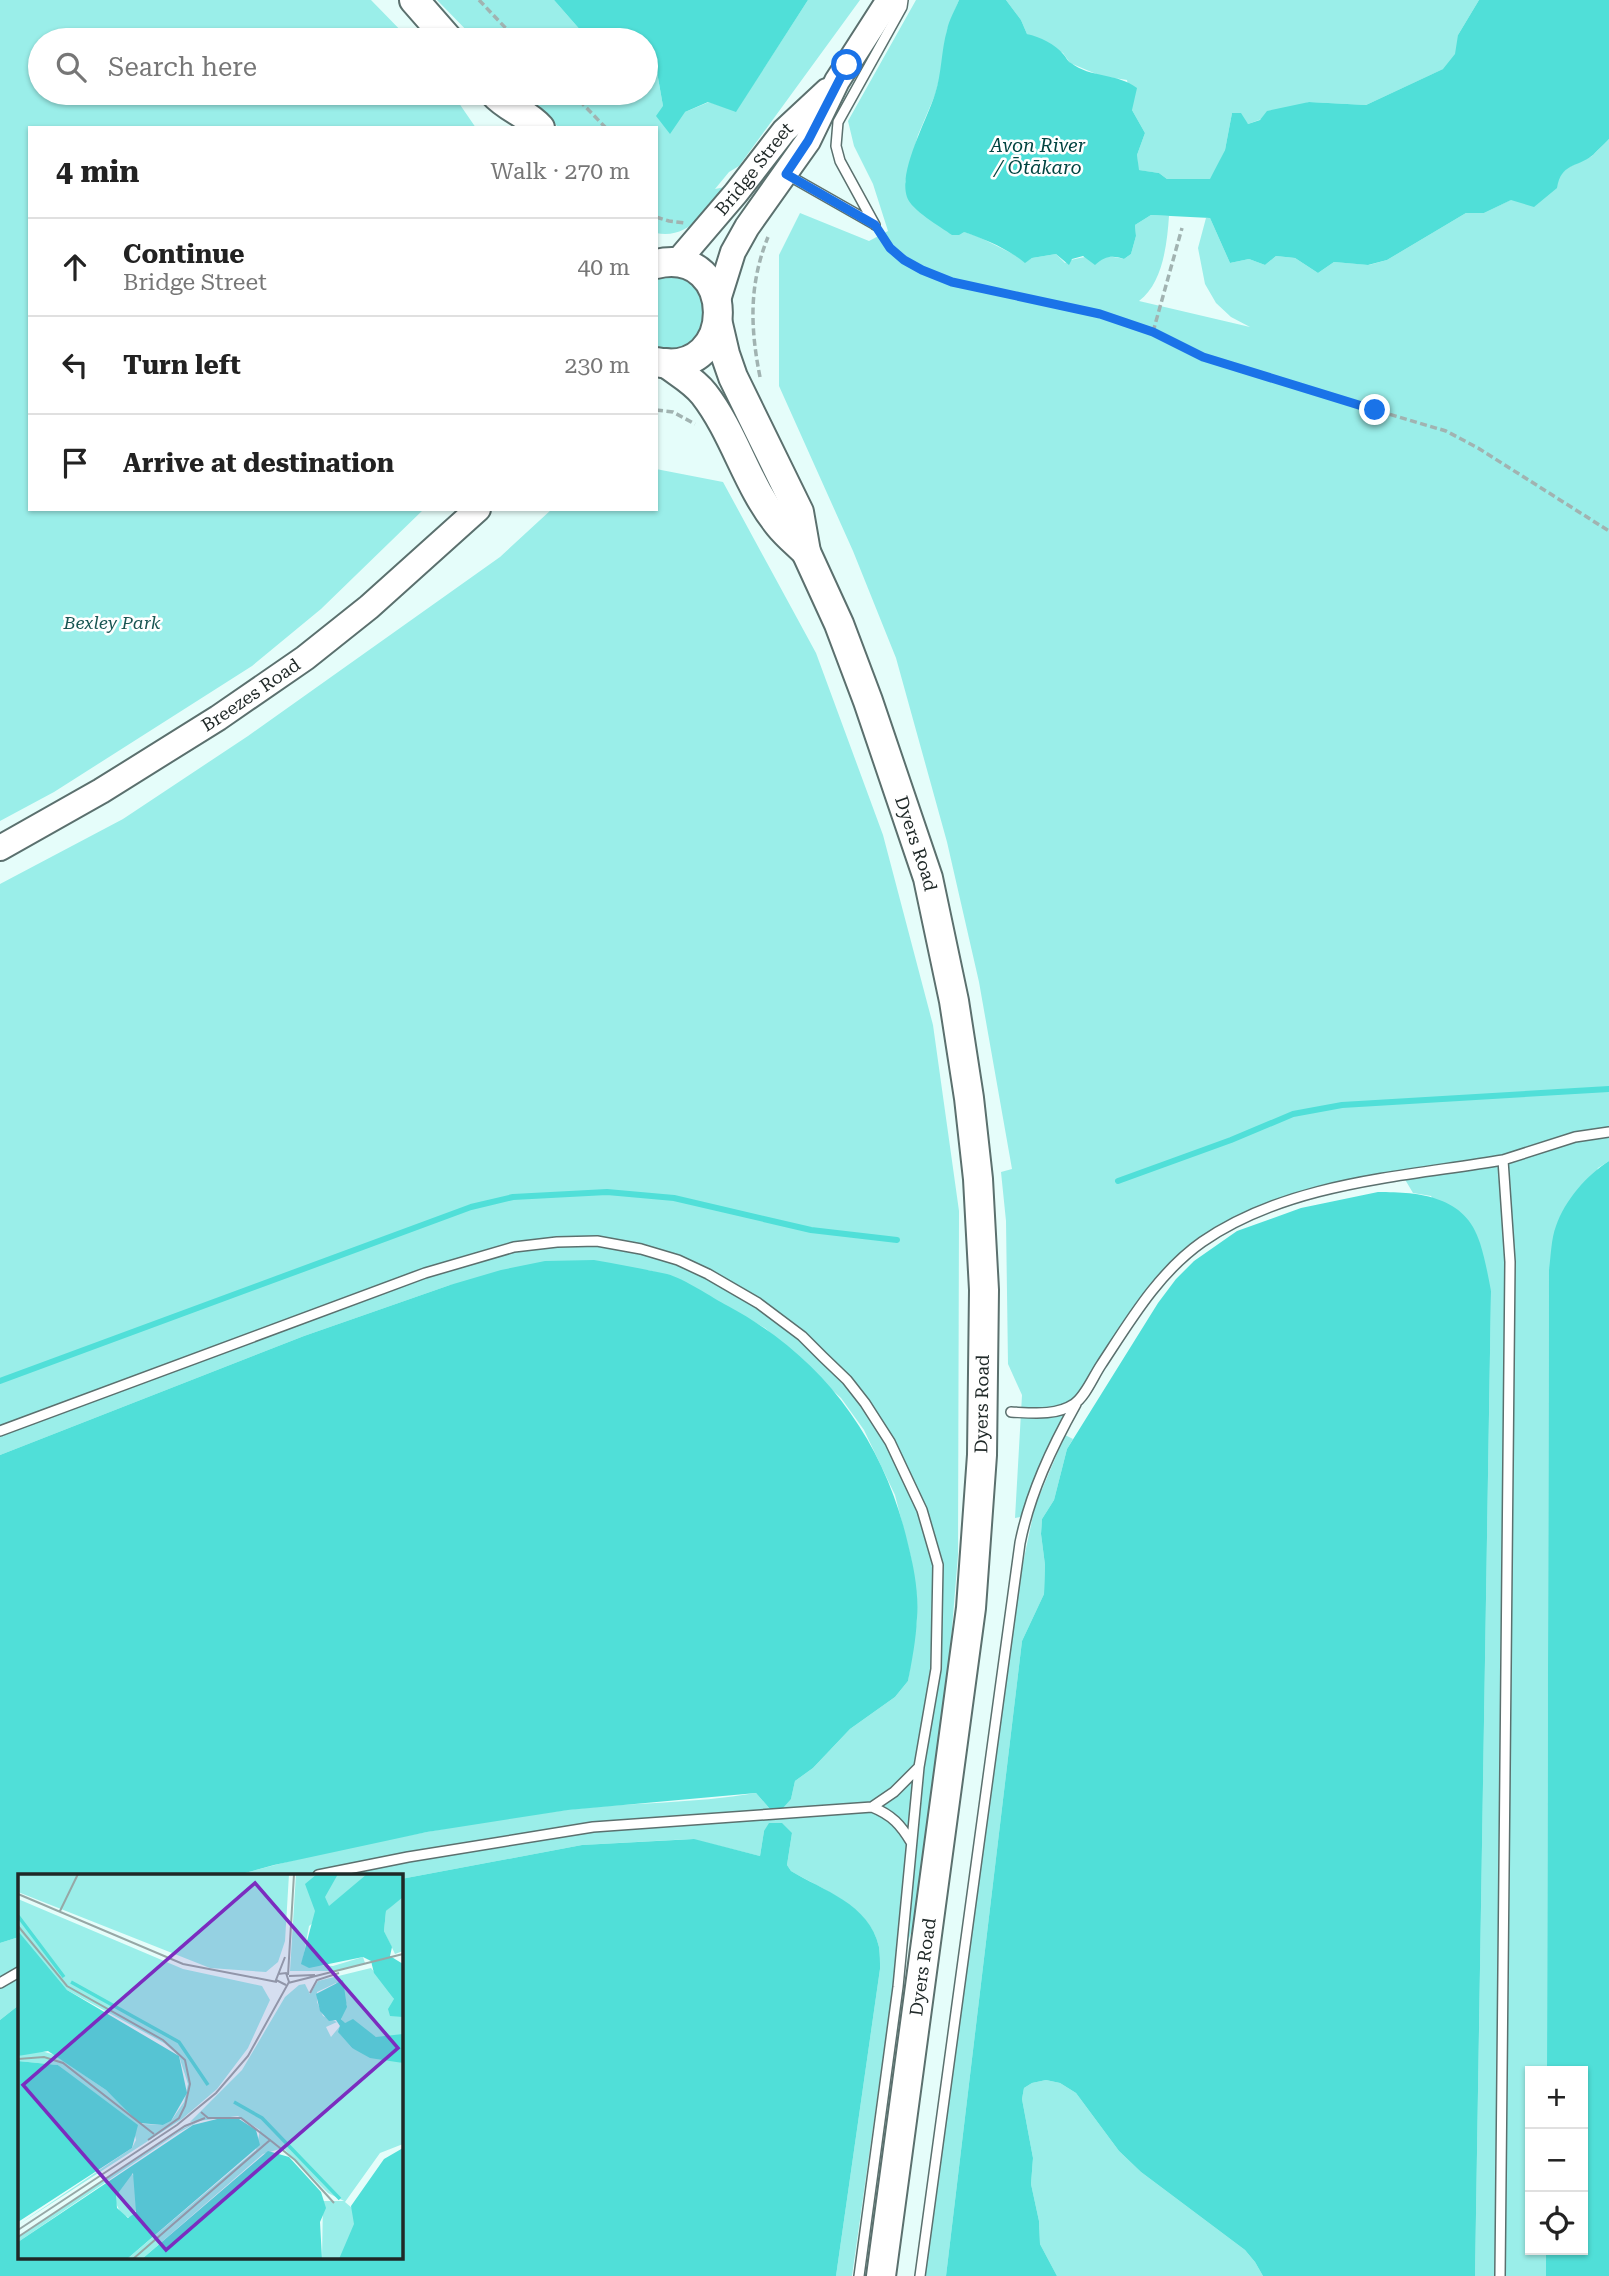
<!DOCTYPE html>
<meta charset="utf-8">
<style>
:root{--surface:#fff;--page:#f2f2f2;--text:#222;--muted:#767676;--line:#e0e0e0}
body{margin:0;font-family:"Roboto Serif",serif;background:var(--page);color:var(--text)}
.controls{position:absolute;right:21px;bottom:21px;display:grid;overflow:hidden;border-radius:0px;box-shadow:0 2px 5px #0004}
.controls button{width:63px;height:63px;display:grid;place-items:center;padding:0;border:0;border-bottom:2px solid var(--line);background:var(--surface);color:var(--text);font:35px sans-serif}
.stop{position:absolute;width:21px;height:21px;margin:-16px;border:5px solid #1a73e8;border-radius:50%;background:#fff}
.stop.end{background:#1a73e8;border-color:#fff;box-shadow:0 2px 7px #0008}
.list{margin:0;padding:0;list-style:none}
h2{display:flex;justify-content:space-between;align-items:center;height:91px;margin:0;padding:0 28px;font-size:30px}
h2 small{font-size:23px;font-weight:400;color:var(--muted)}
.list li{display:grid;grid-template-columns:46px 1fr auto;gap:21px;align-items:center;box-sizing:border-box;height:98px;padding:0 28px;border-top:2px solid var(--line)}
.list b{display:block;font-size:26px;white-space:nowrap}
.list p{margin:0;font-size:23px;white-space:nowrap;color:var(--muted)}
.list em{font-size:23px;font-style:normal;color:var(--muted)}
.icon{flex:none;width:38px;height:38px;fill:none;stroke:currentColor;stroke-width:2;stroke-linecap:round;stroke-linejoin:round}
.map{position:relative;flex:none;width:1609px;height:2276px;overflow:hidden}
.search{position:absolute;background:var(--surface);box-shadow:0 2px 5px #0004;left:28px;top:28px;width:630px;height:77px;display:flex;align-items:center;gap:18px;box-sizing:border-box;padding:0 24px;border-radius:38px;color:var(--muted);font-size:26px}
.panel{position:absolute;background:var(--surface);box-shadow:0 2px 5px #0004;left:28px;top:126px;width:630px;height:385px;border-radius:0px}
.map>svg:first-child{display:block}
.green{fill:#9aeee9}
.water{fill:#50dfd8}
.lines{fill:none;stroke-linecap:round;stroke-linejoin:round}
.stream{stroke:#50dfd8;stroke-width:6}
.service-casing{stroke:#5b706e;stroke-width:12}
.secondary-casing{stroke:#5b706e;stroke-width:28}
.trunk-casing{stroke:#5b706e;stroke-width:32}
.path{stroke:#a1b3b1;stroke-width:3.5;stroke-dasharray:7 3.5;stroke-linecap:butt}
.service{stroke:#fff;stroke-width:9}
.secondary{stroke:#fff;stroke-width:24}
.trunk{stroke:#fff;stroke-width:28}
.route{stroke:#1a73e8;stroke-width:9}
.labels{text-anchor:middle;stroke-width:5;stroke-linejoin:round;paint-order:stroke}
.street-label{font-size:18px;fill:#1f2827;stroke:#fff}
.park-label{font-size:18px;font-style:italic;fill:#1a5653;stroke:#fff}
.water-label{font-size:19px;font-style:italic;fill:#004441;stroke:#fff}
.inset-river{fill:none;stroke:#50dfd8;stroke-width:3.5}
.inset-road{fill:none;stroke:#96a8a6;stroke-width:2}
.view{fill:#7b2cbf;fill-opacity:0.15;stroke:#7b2cbf;stroke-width:3.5}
.inset-edge{fill:none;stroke:#1f2827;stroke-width:3.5}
</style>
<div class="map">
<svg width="1609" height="2276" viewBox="0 0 1609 2276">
<rect width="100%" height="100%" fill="#e5fdfa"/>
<path class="green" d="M0,0H371L410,40H40V93H452L476,128H30V509H424L321,609L252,666L54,792L0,821Z
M437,0H554L589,40H476Z
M808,0H860L739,166L729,172L715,189L725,187C708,210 688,240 656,233V128H559L526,93H646V65L657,72L663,106L685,112L709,102L736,111Z
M916,0H959L947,30L943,65L935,95L918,135L905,182L921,212L936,223L977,236L1015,255L1025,262L1032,258L1056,254L1065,263C1079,255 1109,255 1124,259L1131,254L1136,236L1135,225L1151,215L1169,216C1167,244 1163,283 1139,301L1250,327L1231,317L1216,303L1205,284L1198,248L1206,218H1210L1230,263L1249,259L1265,265L1276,256L1295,258L1318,273L1334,262L1369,265L1387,260L1466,213H1484L1559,176L1567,168L1592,156L1609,139V1161L1598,1168L1549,1270L1547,2071H1530V2250H1546V2276H1475L1491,1291L1431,1196L1413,1193L1400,1171C1336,1182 1269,1194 1213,1229C1168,1257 1140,1300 1111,1343C1074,1398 1042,1454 1021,1517L1015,1518L1022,1395L1008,1364L1006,1221L1001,1172L1012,1169L979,982L947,842L896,658L853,551L779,386V255L800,213L869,241L888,231L873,184L854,146L848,121Z
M1006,0H1479L1458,35L1609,0L1441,70L1366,105L1309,102L1248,124L1232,113L1225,150L1211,179H1167L1159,173L1138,170L1137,155L1145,133L1132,110L1127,80L1101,76L1070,63L1063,53L1027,34L1021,20Z
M661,277C666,277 672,276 678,277C723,284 708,363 656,346V279Z
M656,469L723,482L816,653L883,835L933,1025L959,1211L958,1555L947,1689L936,1761L918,1914L894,1979L852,2276H836L880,1969C880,1962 880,1954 879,1947C871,1907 821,1889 791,1871L787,1865L792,1833L764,1831L760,1856L691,1839L582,1845L401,1879V1875H238C345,1845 456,1825 566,1810C629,1802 693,1804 756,1793L770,1809L791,1799L795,1781L813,1768L850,1729L895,1697L908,1681L917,1620V1599L911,1558L895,1495L864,1430L841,1398L765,1328L675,1278L648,1270L450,1285L304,1336L0,1455V884L123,819L248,736L500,557L552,509H656Z
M1065,1435L1073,1439L1067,1449L1054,1500L1042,1519L1041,1534L1045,1565L1044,1594L1022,1641L946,2276H925L1019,1582L1035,1506Z
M19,1937V2005L0,2020V1943Z
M1046,2080L1060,2083L1076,2093L1119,2151L1141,2172L1245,2250L1255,2262L1263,2276H1057L1040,2244L1039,2221L1031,2184L1033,2158L1022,2099L1024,2088L1032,2083Z"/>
<path class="water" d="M554,0H808L736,112L708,102L685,112L670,134L656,116L663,106L657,72L646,65V40H589Z
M959,0H1006L1021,20L1027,34C1040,37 1055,44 1064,55C1066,57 1068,62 1071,63C1090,78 1118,73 1137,88L1132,110L1145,133L1137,155L1139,170L1159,173L1167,179H1210L1225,150L1232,113H1241L1248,124L1260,120L1267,111L1309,102L1366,105L1443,69L1455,54L1458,35L1479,0H1609V139C1604,144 1598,150 1593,155C1576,168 1561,163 1557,188L1534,207L1511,200L1484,213H1466L1387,260L1368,265L1334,262L1318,273L1295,258L1276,256L1265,265L1249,259L1230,263L1210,218L1151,215L1135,225L1136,236L1131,254L1124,259C1112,255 1105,256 1095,265L1083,256L1072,259L1069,265L1056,254L1032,258L1025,263C1008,249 985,239 964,232L959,235H952C941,227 911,210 907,197C898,171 927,120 935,94C942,73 941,51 947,30C949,20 955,10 959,0Z
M1609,1161V2276H1546V2250H1583V2071H1547L1549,1270C1551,1256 1551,1239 1556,1226C1565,1200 1587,1175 1609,1161Z
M1378,1192C1420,1192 1466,1196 1480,1243C1485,1259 1488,1275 1491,1291L1475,2276H1263L1255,2262L1245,2250L1141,2172L1119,2151L1076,2093L1060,2083L1046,2080L1032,2083L1024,2088L1022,2099L1033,2158L1031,2184L1039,2221L1040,2244L1057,2276H946L1022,1641L1044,1594L1045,1565L1041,1534L1042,1519L1054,1500L1067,1449L1158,1303L1176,1279L1194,1261L1237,1231L1301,1208Z
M594,1260C618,1264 643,1269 667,1274C685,1279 711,1297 728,1306C823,1357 884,1440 908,1544C914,1568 919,1594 917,1618C916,1639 912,1661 908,1681L895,1697L850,1729L813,1768L795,1781L791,1799L782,1809H770L756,1793L568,1810L427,1832L274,1865L238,1875H19V1937L0,1943V1455L304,1336L450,1285L501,1270L545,1261Z
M769,1823H782L792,1833L787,1865L791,1871C822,1890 870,1904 879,1947C880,1954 880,1962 880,1969L836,2276H0V2020L19,2005V2257H401V1879L582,1845L694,1839L760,1856L764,1831Z"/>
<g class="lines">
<path class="stream" d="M1118,1181L1231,1140L1293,1114L1342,1105L1609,1089
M0,1381L471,1207L513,1197L607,1192L674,1198L811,1230L897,1240"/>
<defs>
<path id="service" d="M786,174L874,224
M875,225L840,161L836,146L838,122L902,7L903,0
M1503,1160L1575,1137L1609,1132
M1011,1412C1032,1413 1056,1416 1074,1404C1085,1397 1093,1377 1101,1365C1130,1321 1158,1273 1202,1242C1289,1182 1402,1177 1503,1160L1510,1262L1500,2276
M0,1431L425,1273L514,1247L557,1242L597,1241L641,1249L678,1260L708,1274L758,1303L802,1336L823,1357L847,1380L865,1403L890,1442L922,1510L938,1565L936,1669L919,1767L898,1987L859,2276
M872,1807C892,1815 901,1825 911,1842
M318,1875L408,1857L593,1827L872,1807L894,1792L919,1767
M0,1983L19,1972
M920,2276L1020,1543C1030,1493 1052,1447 1076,1404"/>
<g id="secondary">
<path id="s1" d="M677,262L736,193L784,131L827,91"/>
<path d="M718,300L733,252L747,227L808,141L837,81L889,0"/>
<path id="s2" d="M0,848L101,791L218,718L305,658L369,607L478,509"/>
</g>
<g id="trunk">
<path d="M414,0L449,40"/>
<path d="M494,93C507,108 527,113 540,128"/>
<path d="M656,264C738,245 739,379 656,362"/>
<path id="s3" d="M718,324L725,354L733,377L799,512L806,552L839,624L868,701L928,878L954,1001L969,1098L978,1179L984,1290L982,1455L971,1608L881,2276"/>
<path d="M666,363C679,373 694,381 704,394C735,434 747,486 779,525C787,535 797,543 806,552"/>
</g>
</defs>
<use href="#service" class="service-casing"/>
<use href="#secondary" class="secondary-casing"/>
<use href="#trunk" class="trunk-casing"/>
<path class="path" d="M479,0L517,40
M572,93L606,128
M656,217L669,221L685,223
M881,235L890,248L904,260L922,270L952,282L1100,314L1153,332L1203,357L1250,373L1446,431L1478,448L1609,531
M1153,332L1182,228
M760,377C750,327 749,284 768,237
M656,410L673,412L695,424"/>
<use href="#service" class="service"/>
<use href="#secondary" class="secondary"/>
<use href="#trunk" class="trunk"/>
</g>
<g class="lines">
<path class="route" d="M847,65L808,141L786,174L875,225L890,248L904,260L922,270L952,282L1100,314L1153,332L1203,357L1375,410"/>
</g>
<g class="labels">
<g class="street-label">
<text dy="6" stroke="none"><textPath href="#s1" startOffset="121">Bridge Street</textPath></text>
<text dy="6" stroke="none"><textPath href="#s2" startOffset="294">Breezes Road</textPath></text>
<text dy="6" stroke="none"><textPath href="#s3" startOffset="558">Dyers Road</textPath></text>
<text transform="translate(982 1404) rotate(-89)" y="6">Dyers Road</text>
<text transform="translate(923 1967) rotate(-82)" y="6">Dyers Road</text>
</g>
<g class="park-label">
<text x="112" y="629">Bexley Park</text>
</g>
<g class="water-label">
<text x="1038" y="152">Avon River<tspan x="1038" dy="22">/ Ōtākaro</tspan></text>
</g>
</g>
<g transform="translate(18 1874)">
<rect width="385" height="385" fill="#e5fdfa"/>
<path d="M0,0H271L267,67L260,88L248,98L192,94L0,18ZM278,0H355L291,52L284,90L315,92L345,83L347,89L318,97H272ZM385,21V77L377,80L366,57L368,37ZM0,25L165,95L244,112L252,126L230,174L199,215L164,245L0,351L114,274L118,266L115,252L40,191L0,187V182L20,176L37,181L88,216L124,250L145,251L153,247L166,228L170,210L161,182L146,169L49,116L32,100L0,57ZM353,94L371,115L385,143V181L335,148L326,149L321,141L329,131L318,109L299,118V128L305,142L319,148L308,153L313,163L322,152V160L334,174L385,189V270L362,279L327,328L334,334L343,326L385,385H304L305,327H326L310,319L265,274L245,280L124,385H109L238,276L242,256L220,242L172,248L224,196L267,123L281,111L287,110L292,120L300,107ZM185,245L160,259L0,368V363L166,254ZM114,300L119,305L118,336L112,344L103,340L97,327L100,315Z" fill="#9aeee9"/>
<path d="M299,0H320L307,23L311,32L349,0H385V23L368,37L366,57L374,73L372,82L385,90V143L372,142L370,135L376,125L356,99L353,87L345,83L291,94L283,90L297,37L287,10ZM0,57L49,116L161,182L169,219L153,247L145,251L121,249L88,216L30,177L0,182ZM325,106L329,133L323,145L327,149L335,145L358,163L385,160V189L352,184L334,174L320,158L322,152L318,146L311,147L302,137L298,120ZM0,187L40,191L120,251L114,274L0,348ZM207,243L221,245L238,256L242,271L109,385H0V368L175,251ZM115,299L118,338L110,344L99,334L98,322ZM385,274V385H321L336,350L333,332L366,285ZM250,277L271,283L303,318L308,334L302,348L304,385H124Z" fill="#50dfd8" fill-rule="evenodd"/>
<path class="inset-river" d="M0,42L46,103M53,108L161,168L190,211M216,228L244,244L322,325"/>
<path class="inset-road" d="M0,20L165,90L259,108M42,37L60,0M0,52L49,112L145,166L167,186L172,210L167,232L161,244L130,266M267,83L258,106L268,111M270,101L276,0M271,102L297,101M270,109L385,80M292,119L299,106L321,99M0,185L26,183L45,189L136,260M252,266L277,286L316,329M0,356L159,251L198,219L230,182L271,108L268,99L260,100M0,363L167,252L187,244M115,385L252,266L223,244H190L183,238"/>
<path class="view" d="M237,9L380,174L148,376L5,211Z"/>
<rect width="385" height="385" class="inset-edge"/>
</g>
</svg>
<div class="controls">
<button>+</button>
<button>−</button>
<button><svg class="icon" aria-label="locate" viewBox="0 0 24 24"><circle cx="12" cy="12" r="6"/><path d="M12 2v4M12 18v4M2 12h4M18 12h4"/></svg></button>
</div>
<div class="stop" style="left:847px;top:65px"></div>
<div class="stop end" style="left:1375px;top:410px"></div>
<div class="search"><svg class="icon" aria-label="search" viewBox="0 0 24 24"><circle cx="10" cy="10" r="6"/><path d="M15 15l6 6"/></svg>Search here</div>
<section class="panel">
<h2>4 min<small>Walk · 270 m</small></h2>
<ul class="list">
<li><svg class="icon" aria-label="ahead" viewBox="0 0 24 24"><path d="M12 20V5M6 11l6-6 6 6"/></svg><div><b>Continue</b><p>Bridge Street</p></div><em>40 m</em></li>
<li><svg class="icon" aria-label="left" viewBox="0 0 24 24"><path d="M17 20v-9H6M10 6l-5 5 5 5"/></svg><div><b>Turn left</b></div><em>230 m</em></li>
<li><svg class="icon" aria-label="arrive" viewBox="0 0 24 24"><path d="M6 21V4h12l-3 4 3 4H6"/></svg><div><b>Arrive at destination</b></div></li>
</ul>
</section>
</div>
